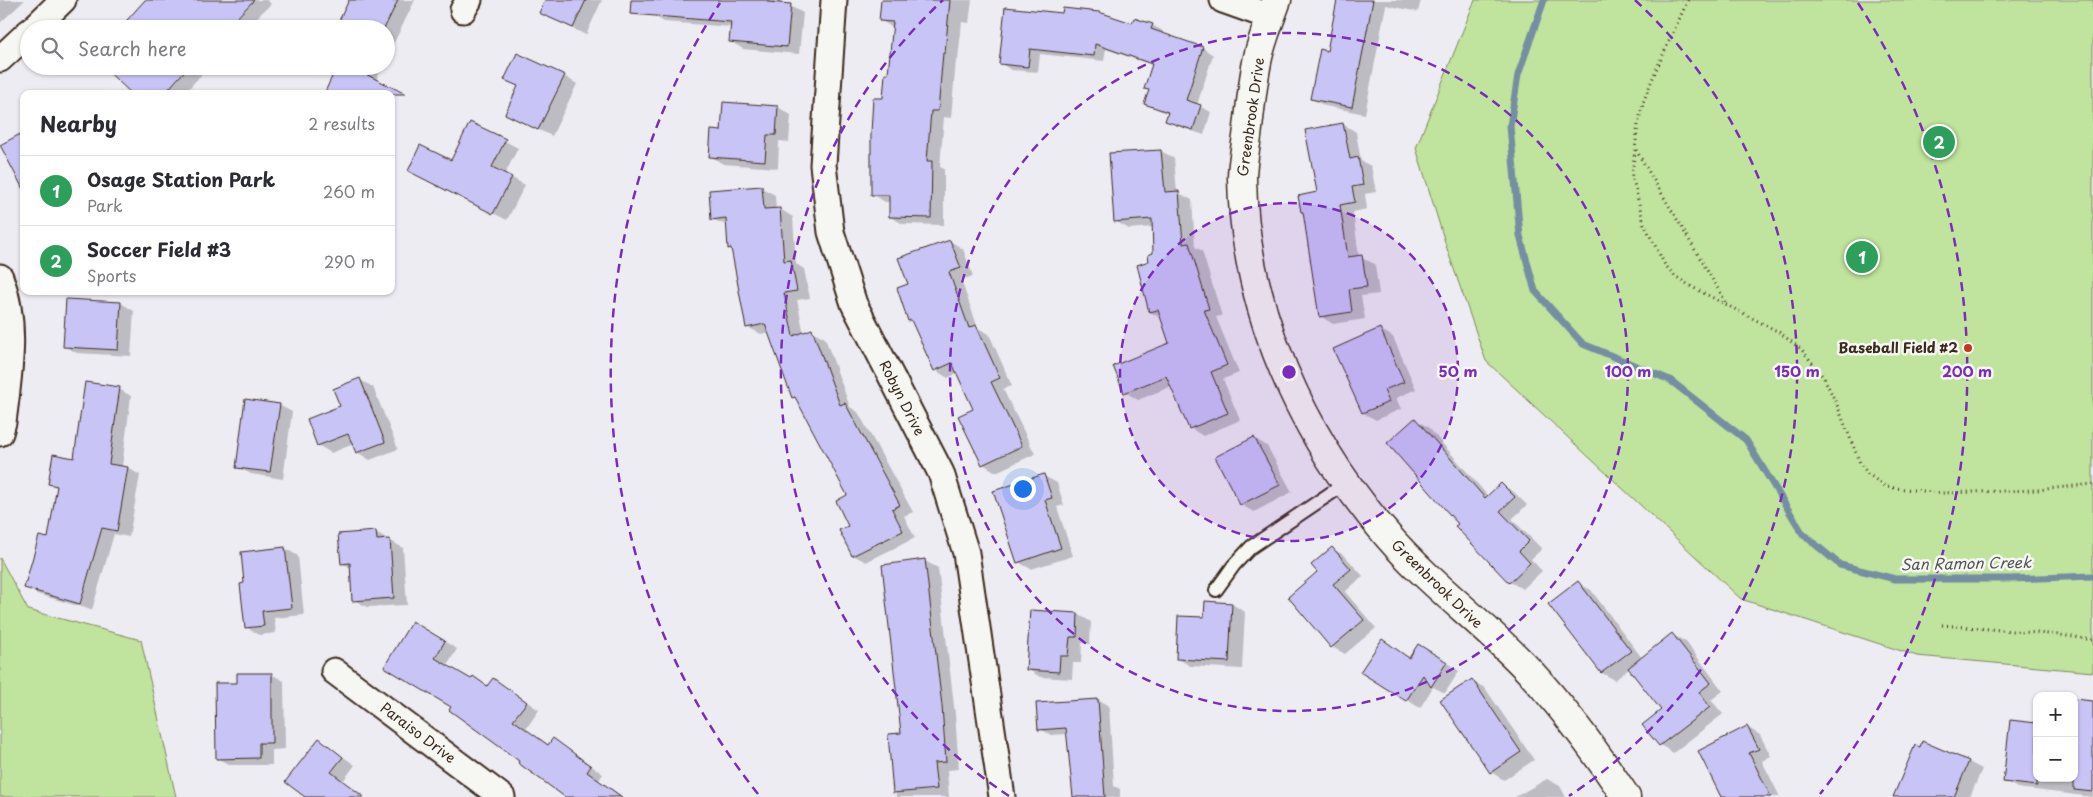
<!DOCTYPE html>
<meta charset="utf-8">
<style>
:root{--surface:#fff;--page:#f7f7f7;--text:#2b2b33;--muted:#7c7c81;--line:#e1e1e2;--accent:#0f766e}
body{margin:0;font-family:"Playpen Sans",sans-serif;background:var(--page);color:var(--text)}
.controls{position:absolute;right:15px;bottom:15px;display:grid;overflow:hidden;border-radius:10px;box-shadow:0 1px 4px #0004}
.controls button{width:45px;height:45px;display:grid;place-items:center;padding:0;border:0;border-bottom:1px solid var(--line);background:var(--surface);color:var(--text);font:25px sans-serif}
.you{position:absolute;left:1022px;top:488px;width:18px;height:18px;margin:-12px;border:4px solid #fff;border-radius:50%;background:#1a73e8;box-shadow:0 0 0 8px #1a73e833}
.badge{display:grid;place-items:center;width:32px;height:32px;border-radius:50%;background:var(--accent);color:#fff;font-size:16px;font-weight:700}
.pin{position:absolute;translate:-50% -50%;border:2px solid #fff;box-shadow:0 1px 5px #0006}
.list{margin:0;padding:0;list-style:none}
h2{display:flex;justify-content:space-between;align-items:center;height:65px;margin:0;padding:0 20px;font-size:21px}
h2 small{font-size:16px;font-weight:400;color:var(--muted)}
.list li{display:grid;grid-template-columns:32px 1fr auto;gap:15px;align-items:center;box-sizing:border-box;height:70px;padding:0 20px;border-top:1px solid var(--line)}
.list b{display:block;font-size:19px;white-space:nowrap}
.list p{margin:0;font-size:16px;white-space:nowrap;color:var(--muted)}
.list em{font-size:16px;font-style:normal;color:var(--muted)}
.icon{flex:none;width:28px;height:28px;fill:none;stroke:currentColor;stroke-width:2;stroke-linecap:round;stroke-linejoin:round}
.map{position:relative;flex:none;width:2093px;height:797px;overflow:hidden}
.search{position:absolute;background:var(--surface);box-shadow:0 1px 4px #0004;left:20px;top:20px;width:375px;height:55px;display:flex;align-items:center;gap:12px;box-sizing:border-box;padding:0 18px;border-radius:28px;color:var(--muted);font-size:19px}
.panel{position:absolute;background:var(--surface);box-shadow:0 1px 4px #0004;left:20px;top:90px;width:375px;height:205px;border-radius:10px}
.map>svg:first-child{display:block}
.green{fill:#c0e39d;stroke:#7e865e}
.shadow{fill:#0003}
.lines{fill:none;stroke-linecap:round;stroke-linejoin:round}
.stream{stroke:#758ea2;stroke-width:7}
.building{fill:#c9c4f6;stroke:#3b2a1e}
.lane-casing{stroke:#3b2a1e;stroke-width:16}
.street-casing{stroke:#3b2a1e;stroke-width:29}
.secondary-casing{stroke:#3b2a1e;stroke-width:31}
.path{stroke:#3b2a1e;stroke-width:3;stroke-dasharray:1 4;stroke-linecap:butt}
.lane{stroke:#f6f6f2;stroke-width:12}
.street{stroke:#f6f6f2;stroke-width:25}
.secondary{stroke:#f6f6f2;stroke-width:28}
.ring{fill:none;stroke:#7b2cbf;stroke-width:2.5;stroke-dasharray:9 6}
.poi-dot{fill:#c8321e;stroke:#f6f6f2;stroke-width:2}
.labels{text-anchor:middle;stroke-width:5;stroke-linejoin:round;paint-order:stroke}
.street-label{font-size:14px;fill:#3b2a1e;stroke:#f6f6f2}
.poi-label{font-size:14px;font-weight:bold;fill:#3b2a1e;stroke:#f6f6f2;text-anchor:end}
.water-label{font-size:15px;font-style:italic;fill:#535455;stroke:#f6f6f2}
.centre{fill:#7b2cbf;stroke:#f6f6f2;stroke-width:2.5}
.ring-label{font-size:15px;text-anchor:middle;font-weight:bold;fill:#7b2cbf;stroke:#f6f6f2;stroke-width:5;stroke-linejoin:round;paint-order:stroke}
</style>
<div class="map">
<svg width="2093" height="797" viewBox="0 0 2093 797">
<rect width="100%" height="100%" fill="#edecf3"/>
<filter id="ink" filterUnits="userSpaceOnUse"><feTurbulence type="fractalNoise" baseFrequency=".02" numOctaves="2"/><feDisplacementMap in="SourceGraphic" scale="10" xChannelSelector="R" yChannelSelector="G"/><feConvolveMatrix kernelMatrix="1 2 1 2 8 2 1 2 1" color-interpolation-filters="sRGB"/></filter>
<g filter="url(#ink)">
<path class="green" d="M1475,0H2093V672L1917,656L1741,599L1486,361L1448,252L1416,148Z
M0,558L28,610L141,640L176,797H0Z"/>
<path class="shadow" d="M0,0H25L0,23Z
M163,0H267L271,4L245,29H120Z
M351,0H415L386,59V29H339Z
M547,0H602L586,35L541,13Z
M652,0H782L781,5L790,6L803,13L799,54L743,49L730,41L732,27L664,22L651,14Z
M882,0H972L969,23L962,22L958,60H956L951,118L944,117L940,167L944,169V225L903,224L890,217V202H885L872,194L884,100L889,76L893,28L880,20Z
M1341,0H1421L1418,12L1386,5L1365,114L1325,106L1312,99L1328,52Z
M1006,9L1133,24L1152,25L1163,31L1162,34L1203,48L1213,55L1197,105L1211,112L1204,135L1177,126L1166,120L1168,114L1146,104L1150,91L1145,88L1152,65L1106,49L1104,61L1040,54L1038,72L1011,70L1000,63Z
M104,66H209L184,94H134Z
M339,66H383L376,80L394,91L391,96V94Z
M564,76L577,84L552,136L519,121V87L505,79Z
M724,103L778,107L791,115L789,142L779,141L778,168L723,164L710,156L722,132Z
M471,123L518,148L505,174L525,185L507,220L422,178L451,162Z
M1343,124L1356,132L1361,161L1371,166L1376,192L1365,194L1367,209L1353,212L1359,257L1375,264L1379,294L1361,296L1365,319L1333,324L1320,316L1318,193Z
M1161,151L1174,158L1177,192L1192,200L1195,247L1202,251L1222,316L1216,317L1239,373L1223,379L1240,420L1203,436L1190,428L1172,386L1138,400L1125,392L1170,344L1162,319L1150,312L1151,261L1155,254L1153,227L1129,229L1115,221Z
M762,188L775,195L776,210L780,209L793,217L796,264L804,269L810,298L797,300L804,334L812,331L825,338L850,407L858,412L913,512L904,516L915,538L866,562L853,555L849,496L798,400L793,397L770,332L761,334L747,327L732,249L729,248L728,226L712,219Z
M950,241L963,249L973,276L961,280L978,328L989,334L1012,386L1003,389L1035,454L996,472L983,464L974,410L958,373L948,378L935,370L913,323L909,320V285Z
M121,303L134,311L131,356L77,353L64,346Z
M1380,329L1393,337L1416,389L1396,398L1401,409L1376,420L1363,413Z
M360,380L373,387L398,449L370,460L357,452L354,444L331,453L318,445Z
M119,389L131,396L122,467L128,468L140,475L129,537L114,534L92,610L37,594L25,587L49,540L58,488L49,483L76,459Z
M279,405L292,412L283,479L251,474L237,467Z
M1415,420L1428,427L1488,496L1501,484L1514,492L1527,505L1512,519L1542,549L1531,559L1542,571L1523,589L1510,582L1459,524Z
M1254,438L1267,446L1292,492L1254,512L1241,505Z
M1044,476L1057,483L1064,505L1057,507L1073,556L1031,569L1018,562Z
M376,532L403,548L407,605L367,607L354,600L351,568L342,563Z
M285,548L298,556L304,615L274,618L276,633L259,635L246,627V585Z
M1332,548L1345,556L1363,576L1345,592L1376,628L1345,654L1332,647L1318,572Z
M925,561L938,568L955,714L959,769L947,770L949,797H896L890,735L903,734Z
M1578,583L1591,590L1642,658L1673,635L1686,642L1723,691L1711,700L1723,714L1673,753L1660,745L1663,711L1630,668L1615,680L1602,673Z
M1232,604L1245,612L1242,669L1190,666L1177,658L1206,619Z
M1078,614L1091,622L1090,644L1082,643L1081,663H1073L1072,679L1040,677L1027,669Z
M412,622L457,649L447,666L471,681L474,678L488,686L493,679L539,710L526,729L549,745L553,740L566,748L603,774L599,780L623,797H569L452,707Z
M1395,649L1410,659L1432,653L1459,671L1445,693L1433,687L1420,708L1362,672Z
M271,674L284,681L285,749L272,750V765H230L217,758L238,684Z
M1472,681L1485,688L1534,760L1504,780L1491,772Z
M1098,700L1109,706L1114,786L1120,789V797H1075L1068,734L1051,735L1040,729Z
M2093,702V797L2017,788L2005,781L2074,778Z
M1747,727L1760,735L1771,756L1762,761L1780,797H1722Z
M319,740L355,765L343,781L365,797H307Z
M1923,743L1969,762L1982,769L1970,797H1894Z
M1547,779L1560,786L1566,797H1515Z"/>
<g class="lines">
<path class="stream" d="M1544,0L1518,75L1510,126L1520,236L1535,291L1583,344L1670,380L1746,440L1803,534L1840,565L1895,579H2010L2093,576"/>
</g>
<path class="building" d="M145,0H254L226,29H119Z
M349,0H398L384,29H335Z
M545,0H586L573,28L539,13Z
M631,0H768V2L791,4L787,47L729,42L731,22L630,14Z
M881,0H950L945,53H943L938,111H931L927,161H932L931,218L889,217V195H871V133L873,98H883L885,74H888L893,22L879,21Z
M1337,0H1373L1352,107L1310,99L1320,49L1327,51Z
M1005,7L1062,13L1063,8L1099,12L1132,23L1134,18L1153,24L1151,29L1203,47L1186,100L1201,105L1193,130L1165,121L1168,112L1144,104L1149,90L1144,89L1152,64L1095,44L1094,56L1030,49L1028,67L999,64Z
M517,53L565,75L538,130L505,114L518,86L504,80Z
M102,66H189L164,94H132Z
M337,66H349L406,94H324Z
M723,102L778,106L776,135H767L765,161L709,157L711,130L721,131Z
M470,122L506,139L492,167L512,177L493,214L408,171L420,145L451,160Z
M1343,123L1350,159L1358,157L1363,185L1352,187L1355,202L1340,205L1348,257L1362,255L1367,287L1349,289L1352,312L1319,317L1303,212H1301L1298,196L1317,192L1305,130Z
M24,132V191L0,145Z
M1161,150L1165,192L1179,191L1183,244L1189,243L1209,309L1204,310L1227,365L1211,372L1228,413L1189,429L1166,376L1124,393L1113,366L1169,343L1158,310L1149,312L1137,265L1149,261L1148,255L1153,253L1152,219L1114,222L1109,153Z
M762,186L764,209L780,208L784,261L791,260L797,291L784,293L793,336L812,329L840,405L845,403L900,505L892,509L903,531L852,556L839,530L848,526L836,501L847,495L795,397L792,398L765,324L746,328L731,248L728,249L726,218L711,220L709,190Z
M950,240L961,268L949,272L969,328L976,325L1000,378L991,382L1022,446L982,465L958,416L973,409L952,363L934,371L911,320L908,321L897,288L908,284L898,258Z
M66,299L121,302L118,350L63,347Z
M1380,328L1404,382L1384,390L1389,402L1362,413L1333,349Z
M360,378L385,442L356,453L348,434L317,446L307,419L340,406L333,389Z
M85,382L120,387L109,464L128,467L117,531L102,528L80,604L24,588L39,536L48,538L57,486L48,484L53,454L74,458Z
M245,399L280,404L270,472L236,468Z
M1415,418L1485,498L1501,483L1515,497L1500,511L1529,541L1519,551L1530,563L1509,583L1455,526L1458,524L1387,443Z
M1254,437L1280,485L1240,505L1215,457Z
M1044,474L1052,498L1045,500L1061,548L1017,563L993,491Z
M376,531L377,540L390,539L394,598L352,601L350,563L341,564L338,534Z
M285,547L292,608L262,611L264,626L245,628L240,584L244,583L241,552Z
M1332,547L1351,569L1333,584L1364,620L1331,648L1288,597L1317,572L1311,565Z
M925,559L942,706L946,762L934,763L937,789L893,793L888,734L901,733L882,565Z
M1578,581L1631,651L1601,673L1548,604Z
M1205,601L1232,603L1229,662L1176,659L1178,616L1204,617Z
M1030,610L1078,613L1077,637H1070L1068,656H1060L1059,672L1026,670Z
M412,621L445,641L435,658L471,679L473,676L487,686L493,678L527,702L513,720L548,745L553,738L591,766L587,772L622,797H565L518,763L519,761L449,710L451,707L384,667Z
M1672,633L1711,683L1699,692L1710,707L1659,746L1642,725L1661,710L1628,668Z
M1382,639L1409,658L1418,644L1447,662L1431,687L1423,675L1406,701L1360,672Z
M237,673H272V743H259V758L216,759L215,683H237Z
M1472,679L1521,752L1490,773L1440,700Z
M1098,699L1105,797H1073L1066,728L1038,730L1036,703Z
M2074,699L2093,701V792L2074,790Z
M2010,720L2037,723V786L2003,782Z
M1747,726L1759,749L1749,753L1771,797H1721L1698,751Z
M319,738L343,757L331,772L364,797H305L285,782Z
M1922,741L1969,761L1954,797H1893L1915,745L1920,747Z"/>
<g class="lines">
<defs>
<path id="lane" d="M1216,590L1234,565L1251,547L1346,483"/>
<path id="street" d="M834,0L823,165L831,232L854,304L941,473L966,553L1002,797
M1223,0L1271,17
M463,10L469,0
M33,29L63,0
M0,59L29,32
M0,277C18,324 9,374 3,422L0,433
M334,671L502,797"/>
<path id="secondary" d="M1277,0C1270,20 1261,41 1257,62C1252,87 1250,112 1247,137C1245,150 1242,165 1242,178C1244,309 1302,437 1387,535C1431,586 1487,625 1532,674C1567,712 1598,755 1626,797"/>
</defs>
<use href="#lane" class="lane-casing"/>
<use href="#street" class="street-casing"/>
<use href="#secondary" class="secondary-casing"/>
<path class="path" d="M1688,0L1656,70L1644,100L1638,124L1632,175L1644,224L1665,265L1675,276L1692,287L1779,332L1802,350L1824,378L1837,405L1860,463L1868,474L1886,487L1942,493L2037,490L2093,484
M1636,150L1727,304
M1942,625L2060,635L2093,640"/>
<use href="#lane" class="lane"/>
<use href="#street" class="street"/>
<use href="#secondary" class="secondary"/>
</g>
</g>
<circle cx="1289" cy="372" r="169" fill="#7b2cbf" fill-opacity=".12"/>
<g class="ring">
<circle cx="1289" cy="372" r="169"/>
<circle cx="1289" cy="372" r="339"/>
<path d="M1009 796A508 508 0 0 1 943 0M1635 0A508 508 0 0 1 1569 796"/>
<path d="M758 794A678 678 0 0 1 720 3M1858 3A678 678 0 0 1 1820 794"/>
</g>
<circle class="poi-dot" cx="1968" cy="348" r="5"/>
<g class="labels">
<g class="street-label">
<text transform="translate(1251 117) rotate(-82)" y="5">Greenbrook Drive</text>
<text transform="translate(902 398) rotate(63)" y="5">Robyn Drive</text>
<text transform="translate(1437 584) rotate(44)" y="5">Greenbrook Drive</text>
<text transform="translate(418 733) rotate(37)" y="5">Paraiso Drive</text>
</g>
<g class="poi-label">
<text x="1958" y="353">Baseball Field #2</text>
</g>
<g class="water-label">
<text transform="translate(1966 564) rotate(-1)" y="5">San Ramon Creek</text>
</g>
</g>
<circle cx="1289" cy="372" r="8" class="centre"/>
<g class="ring-label">
<text x="1458" y="377">50 m</text>
<text x="1628" y="377">100 m</text>
<text x="1797" y="377">150 m</text>
<text x="1967" y="377">200 m</text>
</g>
</svg>
<div class="controls">
<button>+</button>
<button>−</button>
</div>
<div class="you"></div>
<div class="pin badge" style="left:1862px;top:257px;background:#2e9e5b">1</div>
<div class="pin badge" style="left:1939px;top:142px;background:#2e9e5b">2</div>
<div class="search"><svg class="icon" aria-label="search" viewBox="0 0 24 24"><circle cx="10" cy="10" r="6"/><path d="M15 15l6 6"/></svg>Search here</div>
<section class="panel">
<h2>Nearby<small>2 results</small></h2>
<ul class="list">
<li><span class="badge" style="background:#2e9e5b">1</span><div><b>Osage Station Park</b><p>Park</p></div><em>260 m</em></li>
<li><span class="badge" style="background:#2e9e5b">2</span><div><b>Soccer Field #3</b><p>Sports</p></div><em>290 m</em></li>
</ul>
</section>
</div>
